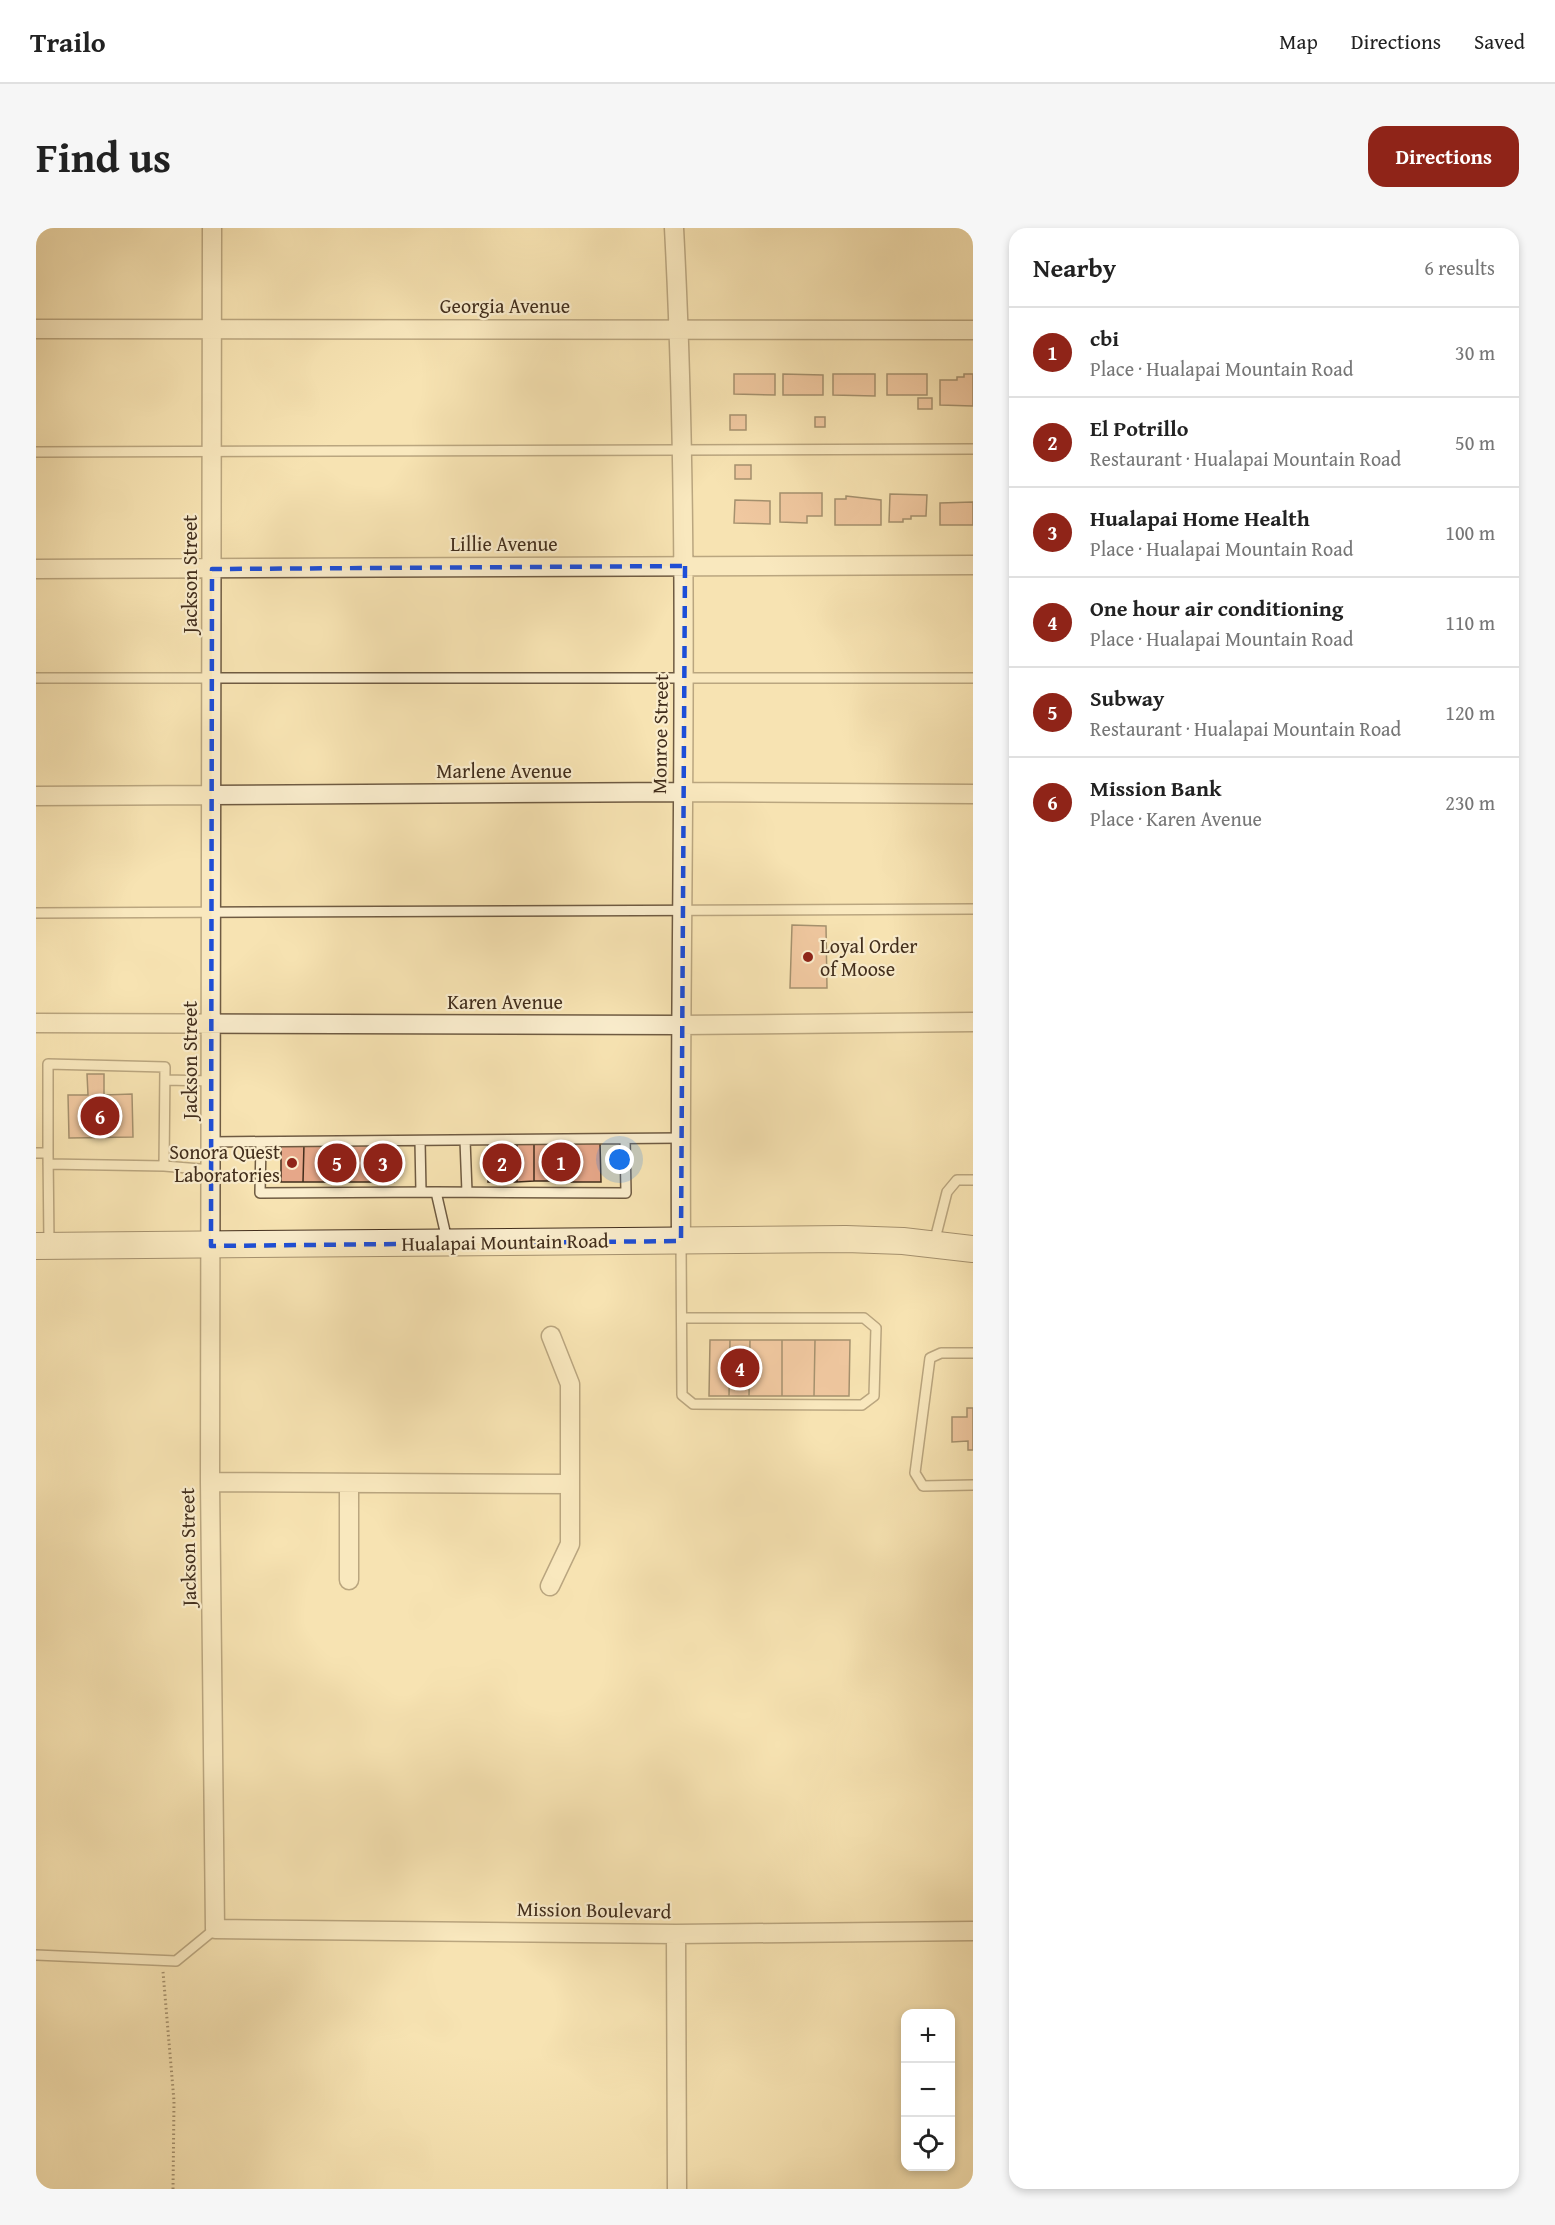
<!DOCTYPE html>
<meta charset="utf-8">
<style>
:root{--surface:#fff;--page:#f6f6f6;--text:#222;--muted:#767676;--line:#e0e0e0;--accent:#8f2418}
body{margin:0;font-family:"Gentium Book Plus",serif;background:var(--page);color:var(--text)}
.controls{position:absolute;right:18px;bottom:18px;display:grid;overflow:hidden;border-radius:12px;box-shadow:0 3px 9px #0003}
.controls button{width:54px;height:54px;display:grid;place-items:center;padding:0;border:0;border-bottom:2px solid var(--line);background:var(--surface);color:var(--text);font:30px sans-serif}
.you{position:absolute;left:584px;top:932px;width:21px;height:21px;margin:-15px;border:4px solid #fff;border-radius:50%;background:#1a73e8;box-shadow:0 0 0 9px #1a73e833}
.badge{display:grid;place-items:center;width:39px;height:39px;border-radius:50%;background:var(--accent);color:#fff;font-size:20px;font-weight:700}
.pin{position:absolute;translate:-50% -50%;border:3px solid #fff;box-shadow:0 2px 6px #0006}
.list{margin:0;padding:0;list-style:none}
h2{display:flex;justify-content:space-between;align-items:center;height:78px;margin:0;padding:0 24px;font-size:26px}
h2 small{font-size:20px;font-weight:400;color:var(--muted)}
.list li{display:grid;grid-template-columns:39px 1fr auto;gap:18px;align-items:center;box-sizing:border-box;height:90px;padding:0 24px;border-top:2px solid var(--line)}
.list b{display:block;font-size:22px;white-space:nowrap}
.list p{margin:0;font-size:20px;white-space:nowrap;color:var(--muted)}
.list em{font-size:20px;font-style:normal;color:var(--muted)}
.icon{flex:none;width:33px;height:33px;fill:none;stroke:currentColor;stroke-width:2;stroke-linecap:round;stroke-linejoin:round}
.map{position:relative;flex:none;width:937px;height:1961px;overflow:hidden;border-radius:18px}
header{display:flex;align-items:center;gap:36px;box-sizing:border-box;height:84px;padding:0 30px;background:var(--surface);border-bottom:2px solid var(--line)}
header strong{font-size:28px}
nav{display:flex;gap:33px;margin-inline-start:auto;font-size:21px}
.intro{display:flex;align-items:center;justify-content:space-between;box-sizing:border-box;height:144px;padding:0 36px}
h1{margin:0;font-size:42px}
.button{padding:15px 27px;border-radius:18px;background:var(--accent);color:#fff;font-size:21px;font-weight:700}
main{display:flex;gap:36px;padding:0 36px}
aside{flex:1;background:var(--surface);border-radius:18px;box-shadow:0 3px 9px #0003}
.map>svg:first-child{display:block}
.building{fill:#e6a789;stroke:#422e1c;stroke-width:1.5}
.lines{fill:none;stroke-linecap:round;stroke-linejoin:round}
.lane-casing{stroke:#6f5b42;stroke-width:12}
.street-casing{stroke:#6f5b42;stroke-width:21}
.secondary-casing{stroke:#422e1c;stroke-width:28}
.path{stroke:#422e1c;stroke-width:3;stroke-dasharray:1.5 3;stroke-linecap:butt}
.lane{stroke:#faedcd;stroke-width:9}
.street{stroke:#faedcd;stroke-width:18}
.secondary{stroke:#faedcd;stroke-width:26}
.marked{fill:none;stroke:#1d4ed8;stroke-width:4.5;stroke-dasharray:12 8;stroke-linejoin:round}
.poi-dot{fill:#8f2418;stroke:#faedcd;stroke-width:2}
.labels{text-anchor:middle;stroke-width:4.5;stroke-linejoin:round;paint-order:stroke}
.street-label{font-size:20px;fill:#422e1c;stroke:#faedcd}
.poi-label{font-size:20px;fill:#422e1c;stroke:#faedcd;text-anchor:start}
</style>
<header>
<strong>Trailo</strong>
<nav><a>Map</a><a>Directions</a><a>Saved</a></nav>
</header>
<div class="intro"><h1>Find us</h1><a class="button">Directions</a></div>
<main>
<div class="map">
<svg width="937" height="1961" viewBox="0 0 937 1961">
<rect width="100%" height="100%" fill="#f7e3b2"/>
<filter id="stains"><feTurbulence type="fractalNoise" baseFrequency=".00333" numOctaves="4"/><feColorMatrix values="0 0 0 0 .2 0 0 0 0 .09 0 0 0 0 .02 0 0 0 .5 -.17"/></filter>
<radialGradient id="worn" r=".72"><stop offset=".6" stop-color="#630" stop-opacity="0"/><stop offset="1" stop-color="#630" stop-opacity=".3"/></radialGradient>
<path class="building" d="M698,146H739V167L698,166Z
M747,146L787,147V167H747Z
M797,146H839V168L797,167Z
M851,146H891V167H851Z
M928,146H937V178L904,177V152H921V149H928Z
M882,170H896V181H882Z
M694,187H710V202H694Z
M779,189H789V199H779Z
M699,237H715V251H699Z
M744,265H786V288H771V295L744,294Z
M854,266L891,267L890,288H875V291H867V294H853Z
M810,268L845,272V297H799V271H810Z
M699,272L734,273V296L698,295Z
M937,274V297H904V275Z
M756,697L790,698L791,760H754Z
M51,846H68V867L96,866L97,909L33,910L32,867H52Z
M452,915H481V954H452Z
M481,915H498V953L481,954Z
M498,915H515L516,953H498Z
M515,915H535V953H516Z
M535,915H564L565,954H535Z
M245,916H268L267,954H245Z
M268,916H290V954H267Z
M290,916H313V954H290Z
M313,916H336L335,954H313Z
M336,916H358V954H335Z
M674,1112H694L693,1168H673Z
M694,1112H714L713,1168H693Z
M714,1112H746V1168H713Z
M746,1112H779L778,1168H746Z
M779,1112H814L813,1168H778Z
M931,1180H937V1222H932V1213L916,1214V1189H931Z"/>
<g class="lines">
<defs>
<path id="lane" d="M0,224L937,221
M0,450H937
M0,685L937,681
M129,852L176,853
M429,912L431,964
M384,913L385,964
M176,914L645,910
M225,914L224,965L400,964L411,1012
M0,925H12L13,1015
M12,925V836L129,839L128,938L12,936
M128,938L176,942
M400,964L590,965L589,911
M645,1015L646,1167L657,1176L826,1177L838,1168L840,1100L828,1090H646
M898,1015L911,964L921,952H937
M937,1125H905L894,1130L879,1245L887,1258L937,1257
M0,1727L140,1733L179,1701"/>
<path id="street" d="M176,0L174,1254L179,1701L640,1706L937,1703
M638,0C656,337 643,675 645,1013
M0,101L937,102
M0,341L937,337
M0,568L645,564L937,566
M0,795L644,797L937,794
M174,1254L534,1256
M313,1352V1255
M514,1358L534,1316V1156L515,1108
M640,1706L641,1961"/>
<path id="secondary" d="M0,1018L810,1011L867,1013L937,1021"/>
</defs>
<use href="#lane" class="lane-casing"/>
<use href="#street" class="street-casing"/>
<use href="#secondary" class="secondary-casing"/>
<path class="path" d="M127,1744L138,1873L137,1961"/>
<use href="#lane" class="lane"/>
<use href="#street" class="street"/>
<use href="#secondary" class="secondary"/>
</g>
<path d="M0 0H937V1961H0ZM649,338L645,1013L175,1018L176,341Z" fill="#f7e3b2" fill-opacity=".55" fill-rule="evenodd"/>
<path class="marked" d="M649,338L645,1013L175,1018L176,341Z"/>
<g class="poi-dot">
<circle cx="772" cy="729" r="6"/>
<circle cx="256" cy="935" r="6"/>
</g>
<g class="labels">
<g class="street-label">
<text x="469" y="85">Georgia Avenue</text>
<text x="468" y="323">Lillie Avenue</text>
<text transform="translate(154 346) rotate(-90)" y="7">Jackson Street</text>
<text transform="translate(624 506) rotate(-89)" y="7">Monroe Street</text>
<text x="468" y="550">Marlene Avenue</text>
<text x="469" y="781">Karen Avenue</text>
<text transform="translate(154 832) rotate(-90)" y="7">Jackson Street</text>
<text transform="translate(469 1014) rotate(-1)" y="7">Hualapai Mountain Road</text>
<text transform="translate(152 1319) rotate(-91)" y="7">Jackson Street</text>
<text transform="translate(558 1682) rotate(1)" y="7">Mission Boulevard</text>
</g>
<g class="poi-label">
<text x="784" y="725">Loyal Order<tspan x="784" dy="23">of Moose</tspan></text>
<text x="244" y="931" text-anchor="end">Sonora Quest<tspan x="244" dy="23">Laboratories</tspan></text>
</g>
</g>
<rect width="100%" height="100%" filter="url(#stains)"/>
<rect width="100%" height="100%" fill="url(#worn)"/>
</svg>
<div class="controls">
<button>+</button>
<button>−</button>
<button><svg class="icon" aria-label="locate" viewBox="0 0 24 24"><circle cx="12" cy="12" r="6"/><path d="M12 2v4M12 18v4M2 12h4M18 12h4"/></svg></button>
</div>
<div class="you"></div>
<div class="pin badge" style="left:525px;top:934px">1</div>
<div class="pin badge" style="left:466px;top:935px">2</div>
<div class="pin badge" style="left:347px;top:935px">3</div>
<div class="pin badge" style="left:704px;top:1140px">4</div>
<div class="pin badge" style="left:301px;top:935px">5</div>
<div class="pin badge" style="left:64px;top:888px">6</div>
</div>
<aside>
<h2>Nearby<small>6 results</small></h2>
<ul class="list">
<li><span class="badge">1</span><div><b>cbi</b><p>Place · Hualapai Mountain Road</p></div><em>30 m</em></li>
<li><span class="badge">2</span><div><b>El Potrillo</b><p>Restaurant · Hualapai Mountain Road</p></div><em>50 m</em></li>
<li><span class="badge">3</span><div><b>Hualapai Home Health</b><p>Place · Hualapai Mountain Road</p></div><em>100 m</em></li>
<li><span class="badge">4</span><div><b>One hour air conditioning</b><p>Place · Hualapai Mountain Road</p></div><em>110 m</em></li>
<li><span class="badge">5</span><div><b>Subway</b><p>Restaurant · Hualapai Mountain Road</p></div><em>120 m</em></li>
<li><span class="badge">6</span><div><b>Mission Bank</b><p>Place · Karen Avenue</p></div><em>230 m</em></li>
</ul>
</aside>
</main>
